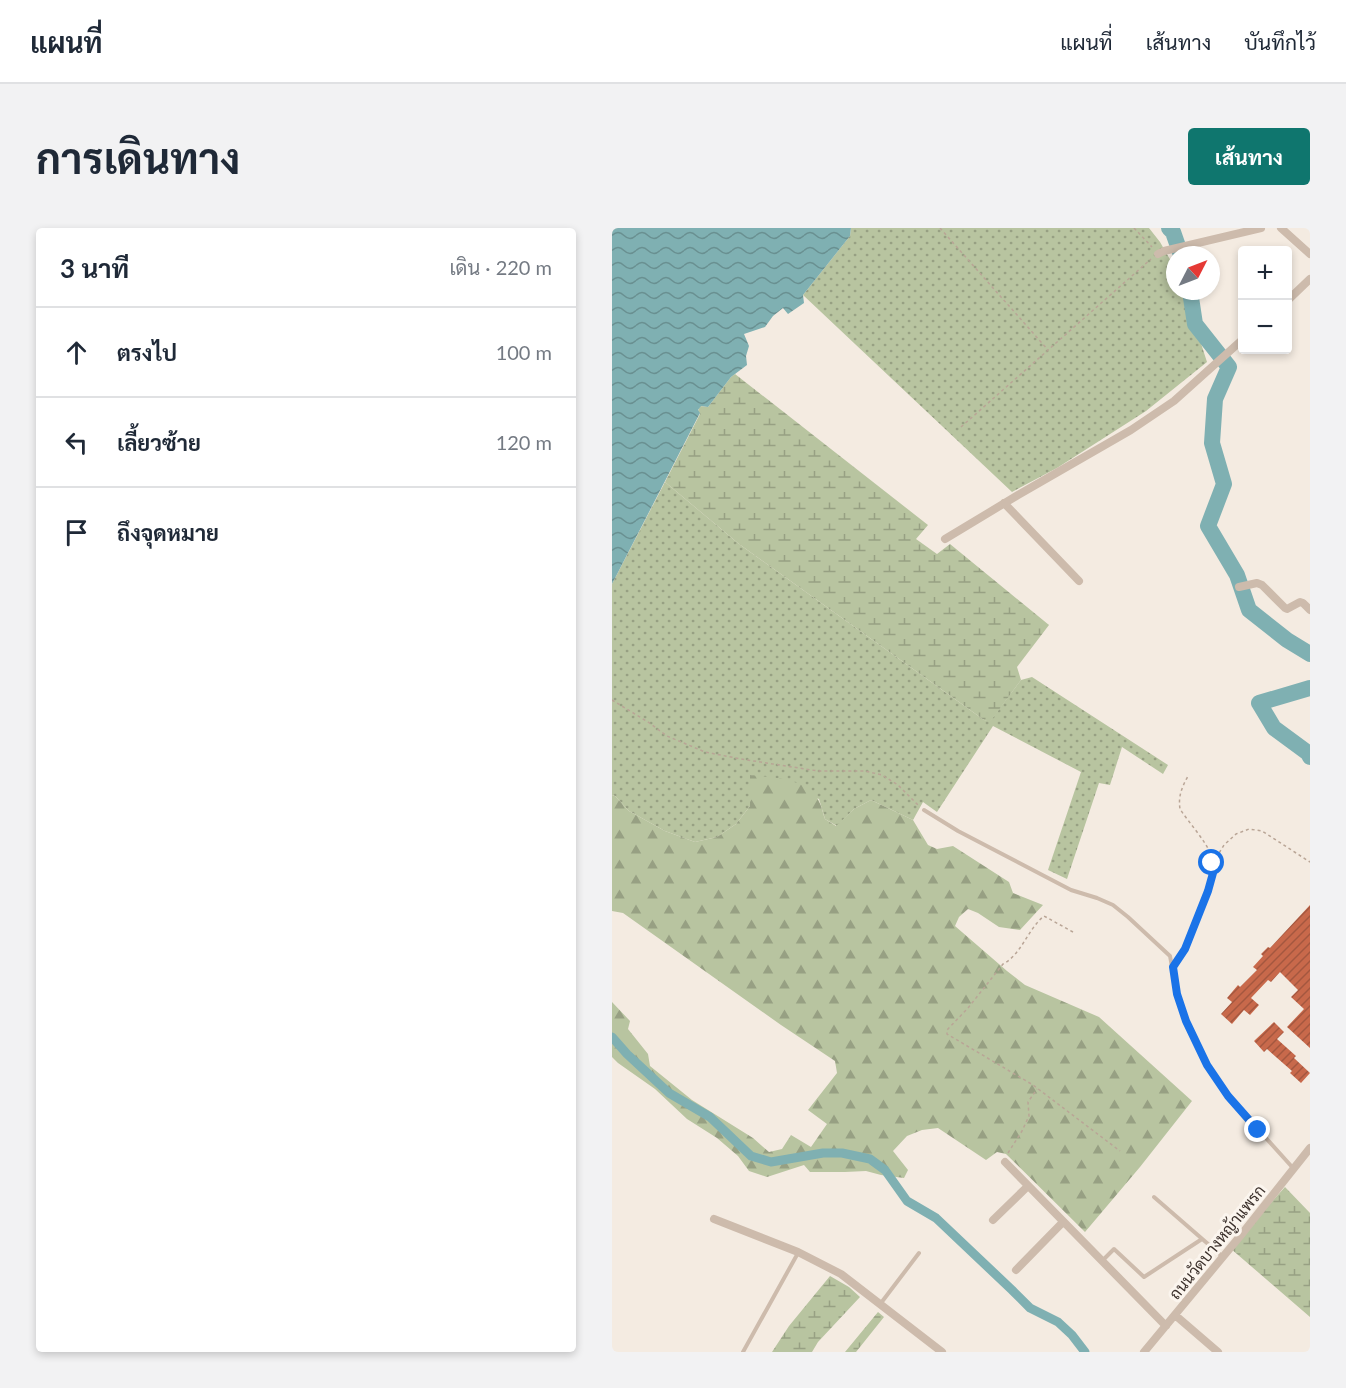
<!DOCTYPE html>
<html lang="th">
<meta charset="utf-8">
<style>
:root{--surface:#fff;--page:#f2f2f3;--text:#1f2937;--muted:#747a83;--line:#e0e1e3;--accent:#0f766e}
body{margin:0;font-family:Lato,Sarabun,sans-serif;background:var(--page);color:var(--text)}
.controls{position:absolute;right:18px;top:18px;display:grid;overflow:hidden;border-radius:6px;box-shadow:0 3px 9px #0003}
.controls button{width:54px;height:54px;display:grid;place-items:center;padding:0;border:0;border-bottom:2px solid var(--line);background:var(--surface);color:var(--text);font:30px sans-serif}
.compass{position:absolute;left:554px;top:18px;width:54px;height:54px;border-radius:50%;background:var(--surface);box-shadow:0 3px 9px #0003;rotate:48deg}
.stop{position:absolute;width:18px;height:18px;margin:-14px;border:4px solid #1a73e8;border-radius:50%;background:#fff}
.stop.end{background:#1a73e8;border-color:#fff;box-shadow:0 2px 6px #0008}
.list{margin:0;padding:0;list-style:none}
h2{display:flex;justify-content:space-between;align-items:center;height:78px;margin:0;padding:0 24px;font-size:26px}
h2 small{font-size:20px;font-weight:400;color:var(--muted)}
.list li{display:grid;grid-template-columns:39px 1fr auto;gap:18px;align-items:center;box-sizing:border-box;height:90px;padding:0 24px;border-top:2px solid var(--line)}
.list b{display:block;font-size:22px;white-space:nowrap}
.list em{font-size:20px;font-style:normal;color:var(--muted)}
.icon{flex:none;width:33px;height:33px;fill:none;stroke:currentColor;stroke-width:2;stroke-linecap:round;stroke-linejoin:round}
.map{position:relative;flex:none;width:698px;height:1124px;overflow:hidden;border-radius:6px}
header{display:flex;align-items:center;gap:36px;box-sizing:border-box;height:84px;padding:0 30px;background:var(--surface);border-bottom:2px solid var(--line)}
header strong{font-size:28px}
nav{display:flex;gap:33px;margin-inline-start:auto;font-size:21px}
.intro{display:flex;align-items:center;justify-content:space-between;box-sizing:border-box;height:144px;padding:0 36px}
h1{margin:0;font-size:42px}
.button{padding:15px 27px;border-radius:6px;background:var(--accent);color:#fff;font-size:21px;font-weight:700}
main{display:flex;gap:36px;padding:0 36px}
aside{flex:1;background:var(--surface);border-radius:6px;box-shadow:0 3px 9px #0003}
.map>svg:first-child{display:block}
.green{fill:url(#green-dots)}
.forest{fill:url(#forest-firs)}
.wetland{fill:url(#wetland-marsh)}
.water{fill:url(#water-waves)}
.lines{fill:none;stroke-linecap:round;stroke-linejoin:round}
.canal{stroke:#7fb0b2;stroke-width:9}
.river{stroke:#7fb0b2;stroke-width:16}
.building{fill:url(#building-hatch)}
.path{stroke:#b9a596;stroke-width:1.5;stroke-dasharray:3 3;stroke-linecap:butt}
.lane{stroke:#cdbbac;stroke-width:4}
.street{stroke:#cdbbac;stroke-width:8}
.route{stroke:#1a73e8;stroke-width:8}
.labels{text-anchor:middle;stroke-width:6;stroke-linejoin:round;paint-order:stroke}
.street-label{font-size:16px;fill:#3b302b;stroke:#fbf5ee}
</style>
<header>
<strong>แผนที่</strong>
<nav><a>แผนที่</a><a>เส้นทาง</a><a>บันทึกไว้</a></nav>
</header>
<div class="intro"><h1>การเดินทาง</h1><a class="button">เส้นทาง</a></div>
<main>
<aside>
<h2>3 นาที<small>เดิน · 220 m</small></h2>
<ul class="list">
<li><svg class="icon" aria-label="ahead" viewBox="0 0 24 24"><path d="M12 20V5M6 11l6-6 6 6"/></svg><div><b>ตรงไป</b></div><em>100 m</em></li>
<li><svg class="icon" aria-label="left" viewBox="0 0 24 24"><path d="M17 20v-9H6M10 6l-5 5 5 5"/></svg><div><b>เลี้ยวซ้าย</b></div><em>120 m</em></li>
<li><svg class="icon" aria-label="arrive" viewBox="0 0 24 24"><path d="M6 21V4h12l-3 4 3 4H6"/></svg><div><b>ถึงจุดหมาย</b></div></li>
</ul>
</aside>
<div class="map">
<svg width="698" height="1124" viewBox="0 0 698 1124">
<defs>
<pattern id="green-dots" width="8" height="8" patternUnits="userSpaceOnUse" patternTransform="scale(1.5)"><rect width="8" height="8" fill="#b8c4a0"/><path d="M2 2h.1M6 6h.1" fill="none" stroke="#97a083" stroke-width="1.8" stroke-linecap="round"/></pattern>
<pattern id="forest-firs" width="22" height="20" patternUnits="userSpaceOnUse" patternTransform="scale(1.5)"><rect width="22" height="20" fill="#b8c4a0"/><path d="M5 1l3.5 6h-7zM16 11l3.5 6h-7z" fill="#97a083"/></pattern>
<pattern id="wetland-marsh" width="20" height="14" patternUnits="userSpaceOnUse" patternTransform="scale(1.5)"><rect width="20" height="14" fill="#b8c4a0"/><path d="M1 5h8M5 5V1M11 12h8M15 12V8" fill="none" stroke="#97a083"/></pattern>
<pattern id="water-waves" width="16" height="10" patternUnits="userSpaceOnUse" patternTransform="scale(1.5)"><rect width="16" height="10" fill="#7fb0b2"/><path d="M0 5q4-4 8 0t8 0" fill="none" stroke="#699091"/></pattern>
<pattern id="building-hatch" width="6" height="6" patternUnits="userSpaceOnUse" patternTransform="scale(1.5)"><rect width="6" height="6" fill="#c8694b"/><path d="M-1 1l2-2M0 6l6-6M5 7l2-2" fill="none" stroke="#a4573f"/></pattern>
</defs>
<rect width="100%" height="100%" fill="#f4ebe1"/>
<path class="green" d="M239,0H537L548,14L563,40V63H572L595,134L534,183L445,240L400,264L191,67L238,8Z
M53,254L127,316L372,492L378,493L409,452L420,449L556,537L551,546L510,519L498,557L487,555L455,651L436,642L469,544L381,498L325,584L311,574L301,592L259,572L242,581L225,598L213,591L207,571L138,547V578L124,596L105,609L83,614L53,603L17,583L3,568L0,567V356Z"/>
<path class="forest" d="M138,547C160,550 196,550 207,573C210,579 211,586 213,591L224,598L242,581L259,572L301,592L316,617L325,621L341,618L397,654L401,665L431,677L408,702L387,699L366,685L356,681L347,689L343,698L395,743L413,757L487,789L580,873L528,939L473,1004L394,926L385,924L374,932L326,900L310,902L295,908L281,923L296,942L292,950L269,947L254,943L233,944H198L192,937L155,949L137,943L126,928L105,910L75,891L43,861L6,835L0,829V774L18,793L16,801L36,826L38,838L80,872L141,910L157,924L170,921L179,907L199,919L215,896L196,882L225,845L223,833L169,797L11,685L0,683V567L3,568L17,583L53,603L83,614L105,609L124,596L138,578Z"/>
<path class="wetland" d="M123,146L316,297L304,311L325,326L338,316L437,397L405,439L409,452L378,494L372,492L127,316L53,254L88,186L86,183L88,178L96,179L119,149Z
M673,959L698,985V1089L618,1020Z
M218,1048L237,1059L248,1069L206,1114L200,1124H160L177,1098Z
M266,1084L272,1089L244,1124H233Z"/>
<path class="water" d="M0,0H239L238,8L191,67L192,75L176,86L171,80L161,88L153,99L132,106L137,118L134,128L135,137L119,149L96,179L89,178L86,182L88,185L0,356Z"/>
<g class="lines">
<path class="canal" d="M0,809L15,826L57,865L98,889L139,928L159,934L211,925H230L258,931L273,942L295,973L324,990L400,1062L418,1080L446,1094L460,1107L473,1124"/>
<path class="river" d="M557,0L561,4L569,27
M578,63L583,96L617,139L603,171L600,215L612,256L596,298L625,347L637,382L675,412L698,426
M698,460L647,475L662,500L696,525L698,529"/>
</g>
<path class="building" d="M698,677V820L675,799L692,781L679,769L686,762L668,744L659,754L656,752L639,770L647,777L638,787L632,782L620,796L609,786L620,774L615,770L626,757L628,759L645,742L641,739L651,728L649,726L656,719L658,720Z
M662,794L672,804L665,811L684,828L682,830L698,845L689,855L678,845L680,843L655,821L652,824L642,813Z"/>
<g class="lines">
<path class="path" d="M328,0L436,122
M522,0L540,19
M349,199L539,31
M0,472L36,494L55,508L93,524L129,531L206,543H253L270,547L286,557L307,578
M601,635L612,617L624,606L637,601L650,603L698,634
M461,704L432,688C415,702 410,726 391,736L356,780L335,802V806L421,857L508,923
M566,732C578,714 607,647 599,627C594,613 577,595 568,581C566,568 570,559 576,548
M396,925L410,903L417,888L416,874L425,861"/>
<path class="lane" d="M312,582L346,603L459,662L485,670L501,677L516,689L558,728L565,766L574,793L595,837L616,868L681,940
M542,969L611,1029
M490,1033L502,1021L532,1049L590,1011
M269,1075L307,1025
M131,1124L186,1025"/>
<path class="street" d="M669,0L698,26
M546,26L552,23L649,0
M676,72L698,51
M392,275L467,353
M333,311L406,267L519,202L562,173L630,112
M627,359L645,355L650,357L673,380L675,381L688,374L691,375L698,382
M393,934L554,1098
M102,991L186,1024L229,1046L330,1124
M381,992L416,958
M404,1042L451,994
M563,1087L606,1124
M532,1124L629,1007L698,920"/>
</g>
<g class="lines">
<path class="route" d="M600,635L601,645L596,663L573,721L561,739L565,766L574,793L595,837L616,868L646,902"/>
</g>
<g class="labels">
<g class="street-label">
<text transform="translate(605 1014) rotate(-51)" y="6">ถนนวัดบางหญ้าแพรก</text>
</g>
</g>
</svg>
<div class="controls">
<button>+</button>
<button>−</button>
</div>
<svg class="compass" viewBox="-18 -18 36 36"><path d="M0-13l5 13h-10z" fill="#e53935"/><path d="M0 13l5-13h-10z" fill="#747a83"/></svg>
<div class="stop" style="left:600px;top:635px"></div>
<div class="stop end" style="left:646px;top:902px"></div>
</div>
</main>
